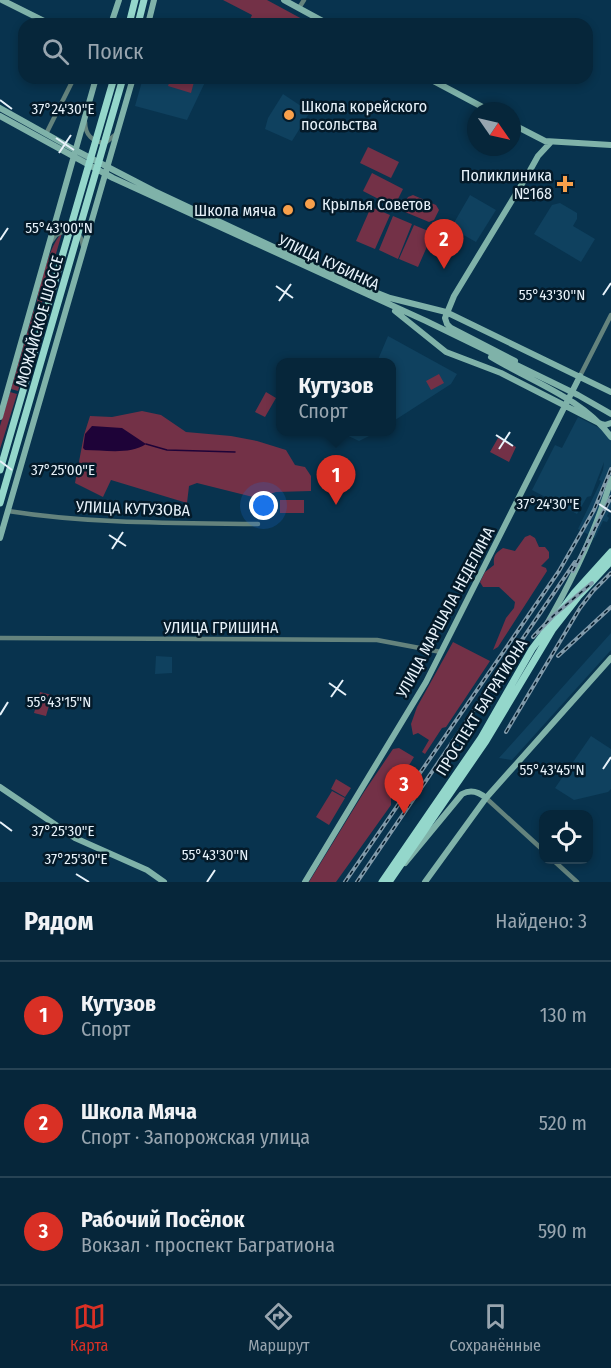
<!DOCTYPE html>
<html lang="ru">
<meta charset="utf-8">
<style>
:root{--surface:#06263a;--page:#143245;--text:#f1f3f6;--muted:#98a5af;--line:#274354;--accent:#d93025}
body{margin:0;font-family:"Fira Sans Condensed",sans-serif;background:var(--page);color:var(--text)}
.controls{position:absolute;right:18px;bottom:18px;display:grid;overflow:hidden;border-radius:12px;box-shadow:0 3px 9px #0003}
.controls button{width:54px;height:54px;display:grid;place-items:center;padding:0;border:0;border-bottom:2px solid var(--line);background:var(--surface);color:var(--text);font:30px sans-serif}
.compass{position:absolute;left:467px;top:102px;width:54px;height:54px;border-radius:50%;background:var(--surface);box-shadow:0 3px 9px #0003;rotate:124deg}
.you{position:absolute;left:264px;top:506px;width:21px;height:21px;margin:-15px;border:4px solid #fff;border-radius:50%;background:#1a73e8;box-shadow:0 0 0 9px #1a73e833}
.badge{display:grid;place-items:center;width:39px;height:39px;border-radius:50%;background:var(--accent);color:#fff;font-size:20px;font-weight:700}
.pin{position:absolute;translate:-50% -50px;filter:drop-shadow(0 2px 3px #0008)}
.pin::after{content:'';position:absolute;top:32px;width:21px;height:18px;background:inherit;clip-path:polygon(0 0,100% 0,50% 100%)}
.popup{position:absolute;left:276px;top:358px;width:120px;height:78px;box-sizing:border-box;display:grid;place-content:center;border-radius:12px;background:var(--surface);filter:drop-shadow(0 2px 4px #0005);font-size:20px;white-space:nowrap;color:var(--muted)}
.popup b{font-size:22px;color:var(--text)}
.popup::after{content:'';position:absolute;left:50%;top:100%;margin-left:-12px;border:12px solid transparent;border-top-color:var(--surface)}
.list{margin:0;padding:0;list-style:none}
h2{display:flex;justify-content:space-between;align-items:center;height:78px;margin:0;padding:0 24px;font-size:26px}
h2 small{font-size:20px;font-weight:400;color:var(--muted)}
.list li{display:grid;grid-template-columns:39px 1fr auto;gap:18px;align-items:center;box-sizing:border-box;height:108px;padding:0 24px;border-top:2px solid var(--line)}
.list b{display:block;font-size:22px;white-space:nowrap}
.list p{margin:0;font-size:20px;white-space:nowrap;color:var(--muted)}
.list em{font-size:20px;font-style:normal;color:var(--muted)}
.icon{flex:none;width:33px;height:33px;fill:none;stroke:currentColor;stroke-width:2;stroke-linecap:round;stroke-linejoin:round}
.map{position:relative;flex:none;width:611px;height:882px;overflow:hidden}
.search{position:absolute;background:var(--surface);box-shadow:0 3px 9px #0003;left:18px;right:18px;top:18px;height:66px;display:flex;align-items:center;gap:15px;box-sizing:border-box;padding:0 21px;border-radius:18px;color:var(--muted);font-size:22px}
.sheet{height:402px;background:var(--surface)}
nav{display:flex;justify-content:space-around;align-items:center;box-sizing:border-box;height:84px;border-top:2px solid var(--line);background:var(--surface);font-size:16px;color:var(--muted)}
nav a{display:grid;justify-items:center;gap:3px}
nav .on{color:var(--accent)}
.map>svg:first-child{display:block}
.built{fill:#0f415f}
.green{fill:#733147}
.water{fill:#1e0338}
.lines{fill:none;stroke-linecap:round;stroke-linejoin:round}
.stream{stroke:#1e0338;stroke-width:1.5}
.street{stroke:#64837d;stroke-width:4.5}
.secondary{stroke:#7fb2a9;stroke-width:6}
.primary{stroke:#94d7cb;stroke-width:7}
.rail-casing{stroke:#809aaa;stroke-width:4}
.rail{stroke:#041a29;stroke-width:1.5;stroke-dasharray:4.5;stroke-linecap:butt}
.ticks{fill:none;stroke:#e7f2fa;stroke-width:2}
.poi-dot{fill:#f8a04b;stroke:#041a29;stroke-width:2}
.labels{text-anchor:middle;stroke-width:5;stroke-linejoin:round;paint-order:stroke}
.poi-label{font-size:16px;fill:#e7f2fa;stroke:#041a29;text-anchor:start}
.street-label{font-size:16px;fill:#e7f2fa;stroke:#041a29}
.ticks-label{font-size:15px;text-anchor:middle;fill:#e7f2fa;stroke:#041a29;stroke-width:5;stroke-linejoin:round;paint-order:stroke}
</style>
<div class="map">
<svg width="611" height="882" viewBox="0 0 611 882">
<rect width="100%" height="100%" fill="#08334e"/>
<path class="built" d="M143,78H207L187,120L135,106Z
M283,94L310,112L292,141L265,129L268,118Z
M470,195L496,210L476,242L451,228Z
M560,203L577,213V219L573,226L595,239L581,262L534,234L552,205Z
M388,336L457,374L451,384L392,422V362H377Z
M578,417L611,434V508L607,516L609,518L607,522L603,521L595,538L578,529L601,481L599,480L603,470L604,462L591,496L587,497L577,514L532,490L555,445L562,448Z
M340,432H377L359,441Z
M611,633V650L512,760L499,758Z
M156,656L172,657V673L155,674Z
M591,736L611,749V789L608,792L574,800L555,788Z"/>
<path class="green" d="M223,0H267L304,20L308,24H248L252,15Z
M171,78H181L194,82L191,93L168,86Z
M368,147L399,162L391,178L360,163Z
M372,173L403,189L394,207L363,191Z
M413,195L436,205L439,210L434,220L429,222L405,212L403,207L408,197Z
M371,207L390,215L375,249L356,241Z
M393,216L412,224L398,259L379,250Z
M414,225L433,233L418,267L399,259Z
M62,233L37,320C37,314 35,307 37,301C39,285 51,242 62,233Z
M34,309L35,327L18,391L11,389Z
M439,374L444,383L431,390L426,381Z
M10,392L17,394L0,449V426Z
M266,392L276,398L265,417L255,412Z
M142,411L161,415L186,432L231,436L257,441L286,450L295,465L305,467L311,476V491L276,492L257,498L197,483L189,486L187,503L111,480L103,497L75,483L84,435L90,416L112,417Z
M498,438L516,447L509,462L490,452Z
M280,500H304V513H280Z
M530,535L535,538L539,547H545L549,552V558L541,566L546,568L547,571L498,647L493,650L506,618L514,608L515,602L499,587H483L480,582L485,572L494,565C493,555 496,553 503,548L515,551L525,537Z
M453,642L490,661L446,727L442,728L425,754L422,752L429,740L418,733L413,735L411,724L417,707Z
M40,692L52,695L46,716L34,713Z
M399,748L414,757L408,767L409,772L391,799V805L336,882H309L364,792L393,749Z
M336,779L351,788L345,797L331,789Z
M332,791L345,798L329,825L316,817Z"/>
<path class="water" d="M92,426L122,428L146,444C130,455 104,450 85,450L83,448L85,434Z"/>
<g class="lines">
<path class="stream" d="M146,444L167,450L235,452"/>
<path class="street" d="M299,8L304,0
M85,122C85,135 93,142 105,143L115,135
M46,134L74,78
M50,243L56,235L68,229C77,231 82,237 83,246
M580,376L611,315
M8,511C90,524 175,523 258,524
M0,638L377,640L441,652
M486,798L544,851
M553,860L577,882"/>
<path class="secondary" d="M2,0L50,24
M284,0L328,24
M111,24L119,0
M148,24L154,0
M428,78L490,111
M0,108L75,150L154,191L342,279L390,298L446,312L611,392
M0,116L113,178L426,321L578,395L611,414
M512,124L545,141L611,145
M395,311L446,352L501,373L601,424L605,425L611,423
M491,357C532,382 582,398 611,437
M515,361L451,328L447,324L445,318L454,296L528,174L538,156L551,142
M0,417L96,78
M0,538L133,78
M544,629C572,581 596,532 611,479
M0,787L75,838L147,870L164,882
M405,863L462,794C471,789 479,792 486,798
M305,882L426,682L580,376
M425,882L486,798L611,658"/>
<path class="primary" d="M129,24L135,0
M138,24L144,0
M0,470L114,78
M0,503L123,78
M382,882L481,738L532,649L574,593L611,552
M389,882L486,741L553,629L578,597L611,561"/>
<defs>
<path id="rail" d="M573,571L611,497
M533,637L553,616L592,583
M558,656L611,607
M506,732L580,608L593,591L611,573
M345,882L559,571L594,510L611,469
M357,882L575,562"/>
</defs>
<use href="#rail" class="rail-casing"/>
<use href="#rail" class="rail"/>
</g>
<path class="ticks" d="M0,100L12,109M56,138L74,150M59,153L71,135M0,240L8,228M276,286L293,298M603,295L611,283M279,301L291,284M496,435L513,446M499,449L510,432M0,461L12,470M599,504L611,512M109,535L126,546M112,549L123,532M329,683L346,695M331,697L343,680M0,715L8,702M603,769L611,757M0,822L12,831M76,874L89,882M207,882L215,870"/>
<g class="poi-dot">
<circle cx="289" cy="115" r="6"/>
<path d="M562 175h6v6h6v6h-6v6h-6v-6h-6v-6h6z"/>
<circle cx="310" cy="204" r="6"/>
<circle cx="288" cy="210" r="6"/>
</g>
<g class="labels">
<g class="poi-label">
<text x="301" y="112">Школа корейского<tspan x="301" dy="18">посольства</tspan></text>
<text x="552" y="181" text-anchor="end">Поликлиника<tspan x="552" dy="18">№168</tspan></text>
<text x="322" y="210">Крылья Советов</text>
<text x="276" y="216" text-anchor="end">Школа мяча</text>
</g>
<g class="street-label">
<text transform="translate(329 262) rotate(25)" y="6">УЛИЦА КУБИНКА</text>
<text transform="translate(39 321) rotate(-74)" y="6">МОЖАЙСКОЕ ШОССЕ</text>
<text transform="translate(133 508) rotate(2)" y="6">УЛИЦА КУТУЗОВА</text>
<text transform="translate(445 612) rotate(-62)" y="6">УЛИЦА МАРШАЛА НЕДЕЛИНА</text>
<text x="221" y="633">УЛИЦА ГРИШИНА</text>
<text transform="translate(481 707) rotate(-58)" y="6">ПРОСПЕКТ БАГРАТИОНА</text>
</g>
</g>
<g class="ticks-label">
<text x="63" y="114">37°24'30"E</text>
<text x="59" y="233">55°43'00"N</text>
<text x="552" y="300">55°43'30"N</text>
<text x="63" y="475">37°25'00"E</text>
<text x="548" y="509">37°24'30"E</text>
<text x="59" y="707">55°43'15"N</text>
<text x="552" y="775">55°43'45"N</text>
<text x="63" y="836">37°25'30"E</text>
<text x="215" y="860">55°43'30"N</text>
<text x="76" y="864">37°25'30"E</text>
</g>
</svg>
<div class="controls">
<button><svg class="icon" aria-label="locate" viewBox="0 0 24 24"><circle cx="12" cy="12" r="6"/><path d="M12 2v4M12 18v4M2 12h4M18 12h4"/></svg></button>
</div>
<svg class="compass" viewBox="-18 -18 36 36"><path d="M0-13l5 13h-10z" fill="#e53935"/><path d="M0 13l5-13h-10z" fill="#98a5af"/></svg>
<div class="you"></div>
<div class="pin badge" style="left:336px;top:505px">1</div>
<div class="popup"><b>Кутузов</b>Спорт</div>
<div class="pin badge" style="left:444px;top:269px">2</div>
<div class="pin badge" style="left:404px;top:814px">3</div>
<div class="search"><svg class="icon" aria-label="search" viewBox="0 0 24 24"><circle cx="10" cy="10" r="6"/><path d="M15 15l6 6"/></svg>Поиск</div>
</div>
<section class="sheet">
<h2>Рядом<small>Найдено: 3</small></h2>
<ul class="list">
<li><span class="badge">1</span><div><b>Кутузов</b><p>Спорт</p></div><em>130 m</em></li>
<li><span class="badge">2</span><div><b>Школа Мяча</b><p>Спорт · Запорожская улица</p></div><em>520 m</em></li>
<li><span class="badge">3</span><div><b>Рабочий Посёлок</b><p>Вокзал · проспект Багратиона</p></div><em>590 m</em></li>
</ul>
</section>
<nav>
<a class="on"><svg class="icon" aria-label="map" viewBox="0 0 24 24"><path d="M3 6l6-2 6 2 6-2v14l-6 2-6-2-6 2zM9 4v14M15 6v14"/></svg>Карта</a>
<a><svg class="icon" aria-label="directions" viewBox="0 0 24 24"><path d="M12 3l9 9-9 9-9-9zM9 14v-3h6M13 9l2 2-2 2"/></svg>Маршрут</a>
<a><svg class="icon" aria-label="saved" viewBox="0 0 24 24"><path d="M7 4h10v16l-5-4-5 4z"/></svg>Сохранённые</a>
</nav>
